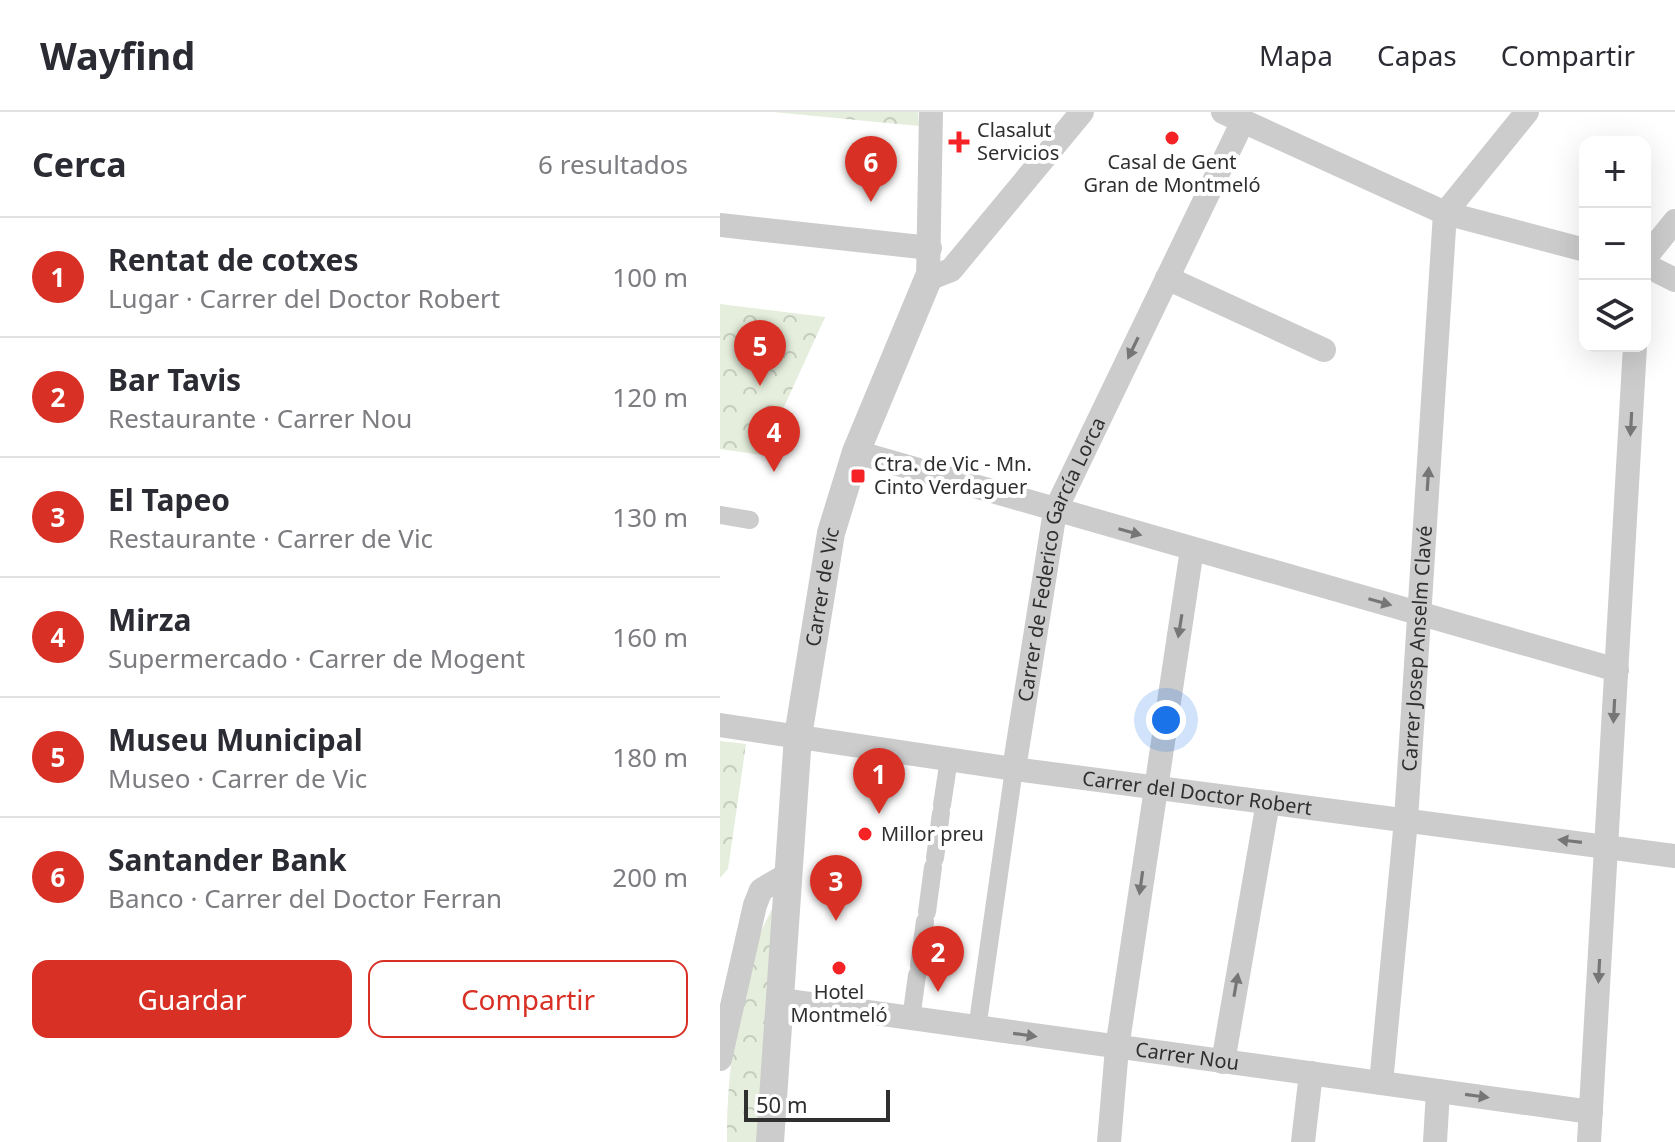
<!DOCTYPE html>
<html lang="es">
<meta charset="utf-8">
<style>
:root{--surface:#fff;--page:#f2f2f3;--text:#2b2b33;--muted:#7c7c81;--line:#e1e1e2;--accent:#d93025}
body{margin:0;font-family:"Noto Sans",sans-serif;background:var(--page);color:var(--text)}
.controls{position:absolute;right:24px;top:24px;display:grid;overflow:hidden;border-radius:16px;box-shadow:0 8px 32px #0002}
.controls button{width:72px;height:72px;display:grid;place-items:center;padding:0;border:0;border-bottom:2px solid var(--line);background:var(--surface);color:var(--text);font:40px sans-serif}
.scale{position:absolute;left:24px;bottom:20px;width:146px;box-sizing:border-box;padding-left:8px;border:4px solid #2f2f2f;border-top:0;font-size:22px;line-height:28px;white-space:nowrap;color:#2f2f2f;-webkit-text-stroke:6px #fff;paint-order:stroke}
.you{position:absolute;left:446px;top:608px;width:28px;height:28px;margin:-20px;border:6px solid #fff;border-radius:50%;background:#1a73e8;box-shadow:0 0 0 12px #1a73e833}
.badge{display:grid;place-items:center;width:52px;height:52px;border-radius:50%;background:var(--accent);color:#fff;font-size:26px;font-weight:700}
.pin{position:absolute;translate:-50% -66px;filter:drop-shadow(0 2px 4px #0008)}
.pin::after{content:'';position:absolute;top:42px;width:28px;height:24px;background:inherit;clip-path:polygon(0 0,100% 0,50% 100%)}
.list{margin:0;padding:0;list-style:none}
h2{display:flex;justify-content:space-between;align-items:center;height:104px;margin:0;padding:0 32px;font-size:34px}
h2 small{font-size:26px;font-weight:400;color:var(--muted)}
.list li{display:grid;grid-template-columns:52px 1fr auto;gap:24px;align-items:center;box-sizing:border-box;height:120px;padding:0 32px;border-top:2px solid var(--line)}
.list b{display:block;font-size:30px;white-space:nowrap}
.list p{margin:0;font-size:26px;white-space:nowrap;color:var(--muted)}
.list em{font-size:26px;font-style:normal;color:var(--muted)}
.actions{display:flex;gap:16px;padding:24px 32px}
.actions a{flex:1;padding:18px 0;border:2px solid var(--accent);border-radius:16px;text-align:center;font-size:28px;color:var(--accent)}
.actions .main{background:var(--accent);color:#fff}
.icon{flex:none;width:44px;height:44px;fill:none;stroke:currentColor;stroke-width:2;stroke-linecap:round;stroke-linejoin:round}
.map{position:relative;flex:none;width:955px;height:1030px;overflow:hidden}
header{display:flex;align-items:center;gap:48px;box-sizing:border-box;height:112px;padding:0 40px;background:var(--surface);border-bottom:2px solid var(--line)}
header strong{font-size:38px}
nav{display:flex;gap:44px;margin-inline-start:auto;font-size:28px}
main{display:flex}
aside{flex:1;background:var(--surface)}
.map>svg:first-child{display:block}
.forest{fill:url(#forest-crowns)}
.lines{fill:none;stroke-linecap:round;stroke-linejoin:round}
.pedestrian{stroke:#ccc;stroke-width:18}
.minor{stroke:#ccc;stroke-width:24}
.tertiary{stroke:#ccc;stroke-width:28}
.oneway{fill:#767676}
.poi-dot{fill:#f52226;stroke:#fff;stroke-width:3}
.labels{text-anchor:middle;stroke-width:8;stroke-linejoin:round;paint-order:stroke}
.poi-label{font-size:20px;fill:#2f2f2f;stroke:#fff;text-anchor:start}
.street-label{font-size:20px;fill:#2f2f2f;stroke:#fff}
</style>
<header>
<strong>Wayfind</strong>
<nav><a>Mapa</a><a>Capas</a><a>Compartir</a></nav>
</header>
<main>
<aside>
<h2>Cerca<small>6 resultados</small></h2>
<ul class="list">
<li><span class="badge">1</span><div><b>Rentat de cotxes</b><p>Lugar · Carrer del Doctor Robert</p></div><em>100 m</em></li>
<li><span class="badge">2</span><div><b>Bar Tavis</b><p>Restaurante · Carrer Nou</p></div><em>120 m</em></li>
<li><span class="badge">3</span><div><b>El Tapeo</b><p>Restaurante · Carrer de Vic</p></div><em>130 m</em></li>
<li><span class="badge">4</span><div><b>Mirza</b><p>Supermercado · Carrer de Mogent</p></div><em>160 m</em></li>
<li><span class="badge">5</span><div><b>Museu Municipal</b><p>Museo · Carrer de Vic</p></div><em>180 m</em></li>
<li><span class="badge">6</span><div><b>Santander Bank</b><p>Banco · Carrer del Doctor Ferran</p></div><em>200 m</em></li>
</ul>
<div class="actions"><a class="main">Guardar</a><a>Compartir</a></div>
</aside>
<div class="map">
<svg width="955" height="1030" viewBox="0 0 955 1030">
<defs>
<pattern id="forest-crowns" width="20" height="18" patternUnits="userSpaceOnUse" patternTransform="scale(2)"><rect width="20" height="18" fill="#e5eedc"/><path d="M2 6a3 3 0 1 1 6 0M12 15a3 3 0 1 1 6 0" fill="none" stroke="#c5ccbd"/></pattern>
</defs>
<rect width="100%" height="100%" fill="#fff"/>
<path class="forest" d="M53,0H198L199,14Z
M0,192L105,205L42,343L0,337Z
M0,629L26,632L8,757L0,766Z
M55,793L37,1030H7C6,964 19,848 55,793Z"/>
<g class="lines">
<path class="pedestrian" d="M0,403L30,408
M222,693L229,647
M215,746L221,701
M207,800L213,755
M199,854L205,809
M191,907L197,863
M257,917L294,657"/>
<g class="minor">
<path d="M211,0L208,167L231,158L362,0"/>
<path d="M503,0L725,101L865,138"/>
<path d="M725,101L807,0"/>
<path d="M0,113L210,136"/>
<path d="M925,146L955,109"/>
<path d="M925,153L955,168"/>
<path d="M447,166L604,238"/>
<path d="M136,340L897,558"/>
<path id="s1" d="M0,613L294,657L955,744"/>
<path id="s2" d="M294,657L335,399L523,9"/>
<path id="s3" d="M61,888L871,1000"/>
<path d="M0,947L35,793L41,778L70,761"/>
<path d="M503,950L548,690"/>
<path id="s4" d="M661,971L686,708L725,101"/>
<path d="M389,1030L397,936L472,437"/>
<path d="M583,1030L591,961"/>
<path d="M715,1030L718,979"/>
<path d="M869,1030L915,234"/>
</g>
<path class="tertiary" id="s5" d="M50,1030L78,624L111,421L136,340L208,167"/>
</g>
<defs><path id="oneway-solid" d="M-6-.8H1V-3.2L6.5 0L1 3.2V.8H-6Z" transform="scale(2)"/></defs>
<g class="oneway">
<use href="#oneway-solid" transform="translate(413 236) rotate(116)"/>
<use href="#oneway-solid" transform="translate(911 312) rotate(93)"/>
<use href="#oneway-solid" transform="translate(708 367) rotate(-86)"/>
<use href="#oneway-solid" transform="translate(410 420) rotate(16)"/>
<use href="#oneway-solid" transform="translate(660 490) rotate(16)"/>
<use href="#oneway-solid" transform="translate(460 514) rotate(99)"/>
<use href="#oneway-solid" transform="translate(894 599) rotate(93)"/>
<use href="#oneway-solid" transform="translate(850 729) rotate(-173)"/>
<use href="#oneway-solid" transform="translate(421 771) rotate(98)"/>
<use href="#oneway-solid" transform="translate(879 859) rotate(93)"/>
<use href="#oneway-solid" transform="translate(516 873) rotate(-80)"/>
<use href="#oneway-solid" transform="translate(305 923) rotate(8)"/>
<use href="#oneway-solid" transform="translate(757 984) rotate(8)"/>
</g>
<g class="poi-dot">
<circle cx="452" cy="26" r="8"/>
<path d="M235 18h8v8h8v8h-8v8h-8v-8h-8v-8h8z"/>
<rect x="130" y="356" width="16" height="16" rx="4"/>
<circle cx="145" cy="722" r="8"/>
<circle cx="119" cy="856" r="8"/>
</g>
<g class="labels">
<g class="poi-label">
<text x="257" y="25">Clasalut<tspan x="257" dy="23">Servicios</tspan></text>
<text x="452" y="57" text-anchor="middle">Casal de Gent<tspan x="452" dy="23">Gran de Montmeló</tspan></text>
<text x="154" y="359">Ctra. de Vic - Mn.<tspan x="154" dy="23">Cinto Verdaguer</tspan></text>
<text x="161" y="729">Millor preu</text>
<text x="119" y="887" text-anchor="middle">Hotel<tspan x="119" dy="23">Montmeló</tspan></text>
</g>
<g class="street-label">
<text dy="7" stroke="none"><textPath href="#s2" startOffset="216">Carrer de Federico García Lorca</textPath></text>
<text dy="7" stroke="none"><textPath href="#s5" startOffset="558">Carrer de Vic</textPath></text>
<text dy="7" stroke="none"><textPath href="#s4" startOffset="436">Carrer Josep Anselm Clavé</textPath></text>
<text dy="7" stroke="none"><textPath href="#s1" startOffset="482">Carrer del Doctor Robert</textPath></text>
<text dy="7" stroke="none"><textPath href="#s3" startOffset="410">Carrer Nou</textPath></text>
</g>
</g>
</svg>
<div class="controls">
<button>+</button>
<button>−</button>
<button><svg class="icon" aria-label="layers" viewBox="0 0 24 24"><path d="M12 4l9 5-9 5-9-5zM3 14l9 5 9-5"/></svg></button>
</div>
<div class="scale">50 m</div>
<div class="you"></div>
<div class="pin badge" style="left:159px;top:702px">1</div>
<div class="pin badge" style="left:218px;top:880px">2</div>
<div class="pin badge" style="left:116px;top:809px">3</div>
<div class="pin badge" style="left:54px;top:360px">4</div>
<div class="pin badge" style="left:40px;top:274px">5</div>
<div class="pin badge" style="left:151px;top:90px">6</div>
</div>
</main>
